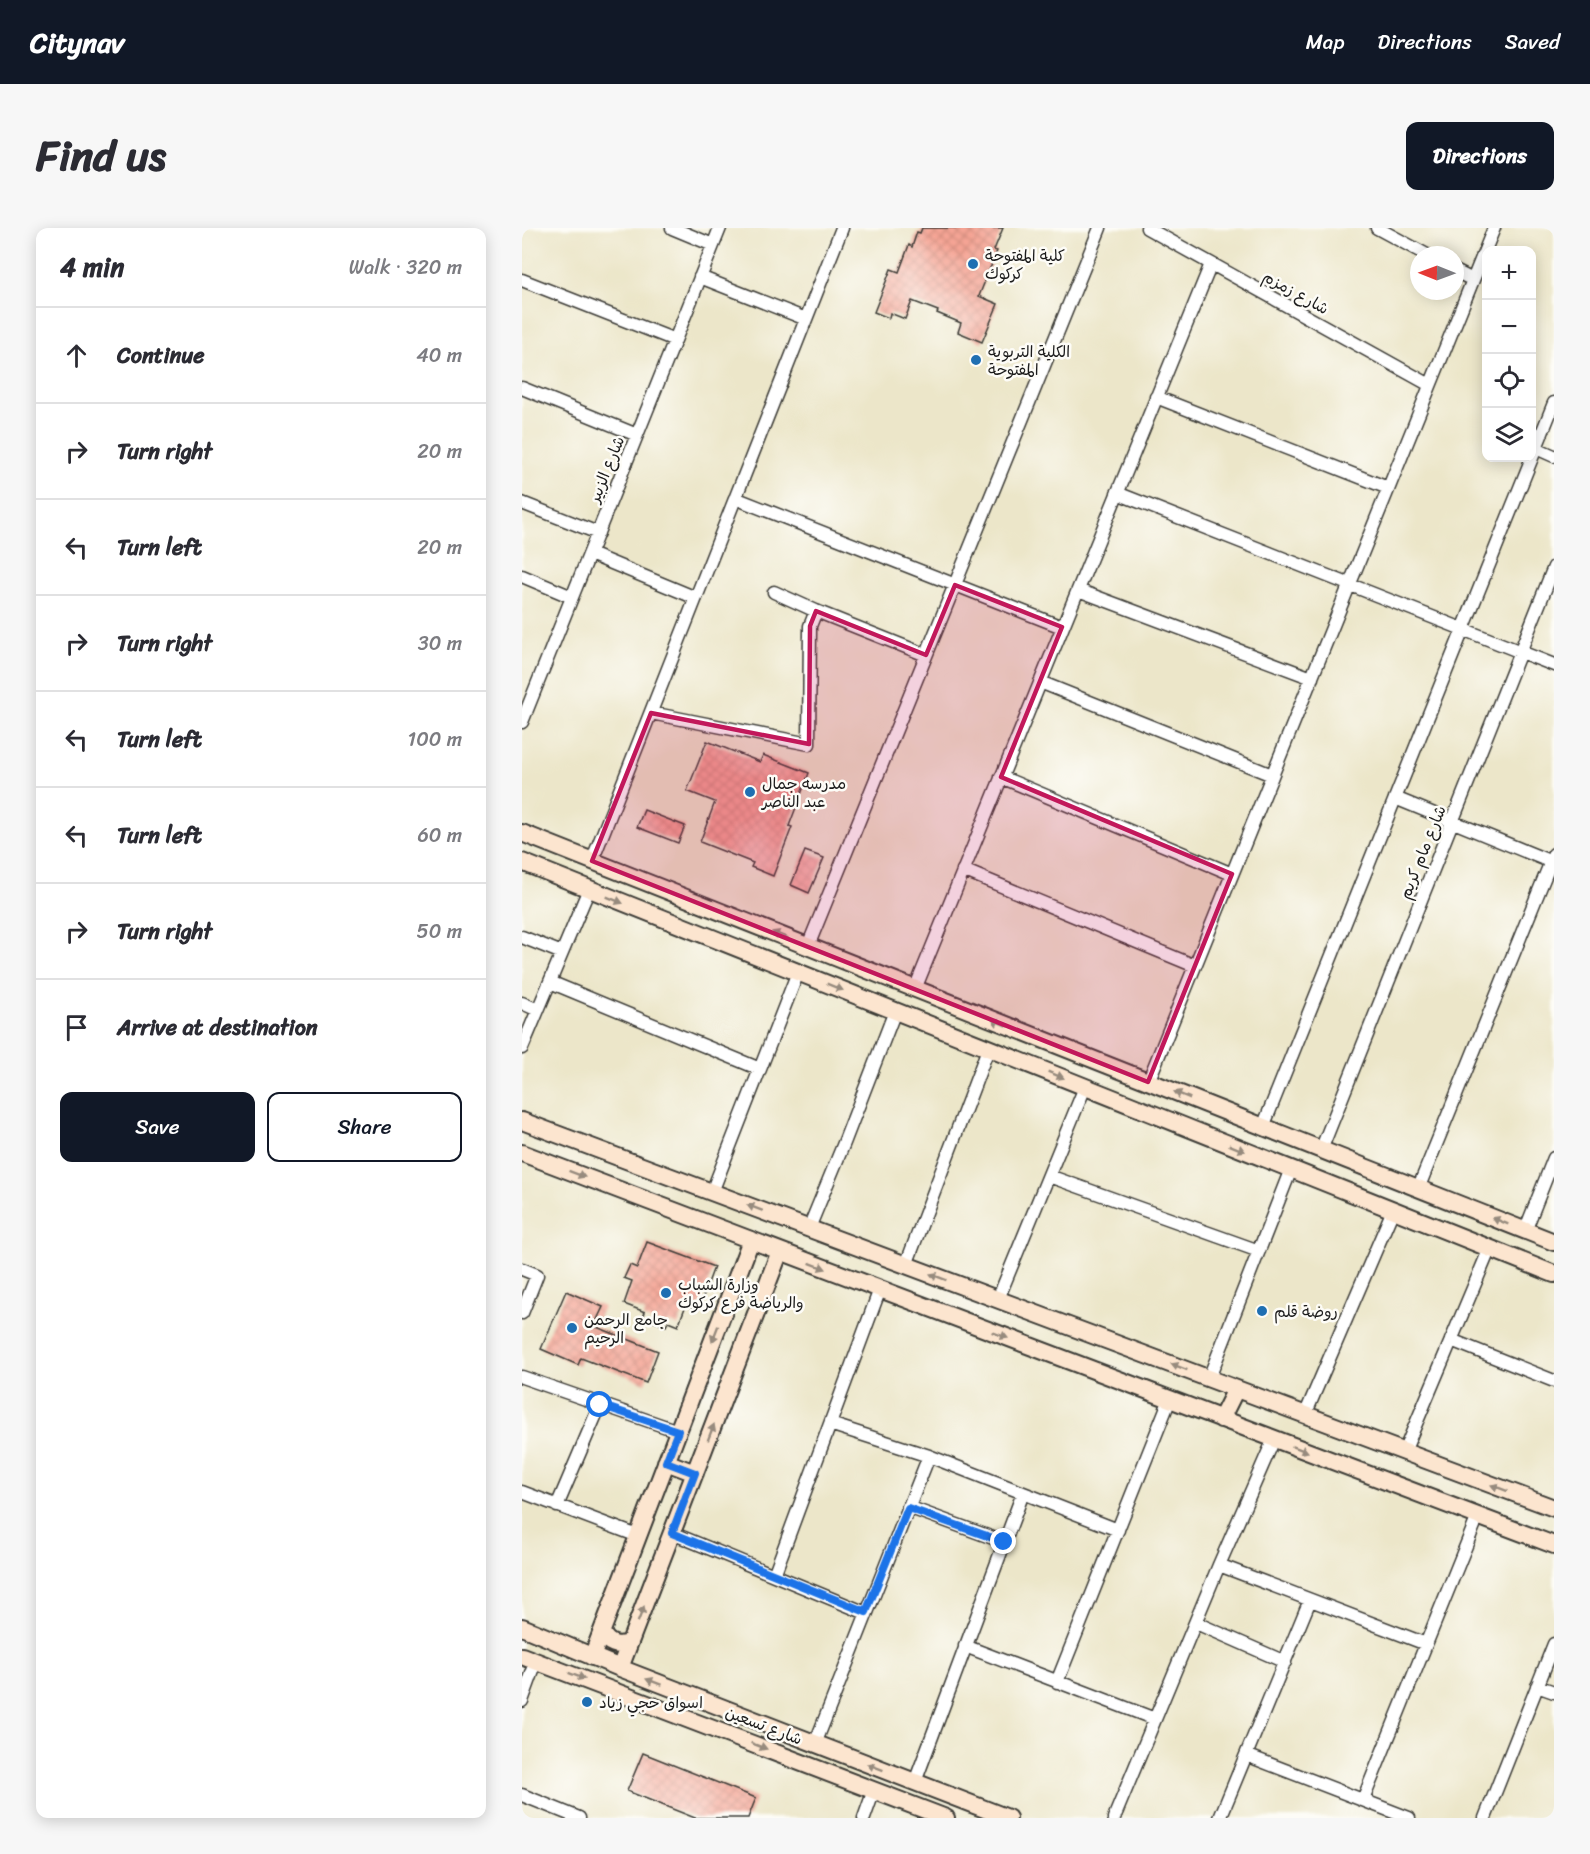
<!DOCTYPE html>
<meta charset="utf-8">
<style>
:root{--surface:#fff;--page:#f7f7f7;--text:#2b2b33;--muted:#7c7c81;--line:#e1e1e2;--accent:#111827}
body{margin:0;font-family:Sriracha,"Playpen Sans Arabic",sans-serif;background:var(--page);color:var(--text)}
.controls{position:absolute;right:18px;top:18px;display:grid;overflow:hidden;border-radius:12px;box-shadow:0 3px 15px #0003}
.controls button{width:54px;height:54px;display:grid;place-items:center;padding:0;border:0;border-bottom:2px solid var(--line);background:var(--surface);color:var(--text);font:30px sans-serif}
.compass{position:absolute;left:888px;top:18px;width:54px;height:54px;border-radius:50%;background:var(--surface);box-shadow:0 3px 15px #0003;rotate:271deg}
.stop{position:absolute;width:18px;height:18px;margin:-14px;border:4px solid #1a73e8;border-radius:50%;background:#fff}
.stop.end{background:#1a73e8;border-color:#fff;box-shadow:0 2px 6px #0008}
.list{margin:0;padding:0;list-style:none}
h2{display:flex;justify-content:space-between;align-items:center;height:78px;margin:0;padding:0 24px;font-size:26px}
h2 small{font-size:20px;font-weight:400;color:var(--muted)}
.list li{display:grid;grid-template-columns:39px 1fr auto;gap:18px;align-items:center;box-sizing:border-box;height:96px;padding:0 24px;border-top:2px solid var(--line)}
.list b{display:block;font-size:22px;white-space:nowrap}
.list em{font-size:20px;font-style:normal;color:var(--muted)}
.actions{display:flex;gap:12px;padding:18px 24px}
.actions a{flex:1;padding:14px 0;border:2px solid var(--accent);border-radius:12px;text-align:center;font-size:21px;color:var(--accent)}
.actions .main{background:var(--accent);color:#fff}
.icon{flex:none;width:33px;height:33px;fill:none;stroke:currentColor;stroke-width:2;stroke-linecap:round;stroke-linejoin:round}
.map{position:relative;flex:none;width:1032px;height:1590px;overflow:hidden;border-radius:12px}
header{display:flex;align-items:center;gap:36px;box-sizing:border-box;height:84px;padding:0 30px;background:var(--accent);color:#fff}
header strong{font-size:28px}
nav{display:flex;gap:33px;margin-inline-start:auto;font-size:21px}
.intro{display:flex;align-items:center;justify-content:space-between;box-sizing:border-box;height:144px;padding:0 36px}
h1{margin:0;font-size:42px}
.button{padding:15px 27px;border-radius:12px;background:var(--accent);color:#fff;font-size:21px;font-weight:700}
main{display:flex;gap:36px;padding:0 36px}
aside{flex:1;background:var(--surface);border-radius:12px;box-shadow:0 3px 15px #0003}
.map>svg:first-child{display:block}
.building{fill:url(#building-cross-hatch)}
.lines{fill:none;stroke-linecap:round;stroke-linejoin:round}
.street-casing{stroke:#3b3a36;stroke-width:15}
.secondary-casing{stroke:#3b3a36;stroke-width:20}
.street{stroke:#fff;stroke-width:12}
.secondary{stroke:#fce5cf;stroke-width:16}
.oneway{fill:#978b7e}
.route{stroke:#1a73e8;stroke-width:8}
.marked{fill:#c2185b;fill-opacity:0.2;stroke:#c2185b;stroke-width:4.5;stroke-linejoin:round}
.poi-dot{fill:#1f6fb2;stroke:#fdfcf7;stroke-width:2}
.labels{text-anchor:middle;stroke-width:5;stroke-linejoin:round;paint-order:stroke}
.poi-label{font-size:16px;fill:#1c1c1c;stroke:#fdfcf7;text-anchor:start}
.street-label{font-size:16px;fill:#1c1c1c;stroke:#fdfcf7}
</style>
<header>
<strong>Citynav</strong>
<nav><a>Map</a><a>Directions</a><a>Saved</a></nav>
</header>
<div class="intro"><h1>Find us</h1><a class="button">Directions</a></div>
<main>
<aside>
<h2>4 min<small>Walk · 320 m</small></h2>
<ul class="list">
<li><svg class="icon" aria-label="ahead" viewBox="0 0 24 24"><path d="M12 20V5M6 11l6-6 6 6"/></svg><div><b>Continue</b></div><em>40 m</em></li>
<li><svg class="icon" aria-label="right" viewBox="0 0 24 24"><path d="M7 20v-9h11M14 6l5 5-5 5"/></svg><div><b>Turn right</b></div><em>20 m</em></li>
<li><svg class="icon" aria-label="left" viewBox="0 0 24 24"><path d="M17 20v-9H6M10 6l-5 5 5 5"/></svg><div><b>Turn left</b></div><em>20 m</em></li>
<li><svg class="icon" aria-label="right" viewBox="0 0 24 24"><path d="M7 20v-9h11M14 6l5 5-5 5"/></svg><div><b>Turn right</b></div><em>30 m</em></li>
<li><svg class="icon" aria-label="left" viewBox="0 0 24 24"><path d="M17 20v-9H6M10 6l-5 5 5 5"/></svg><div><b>Turn left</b></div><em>100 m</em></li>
<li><svg class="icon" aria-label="left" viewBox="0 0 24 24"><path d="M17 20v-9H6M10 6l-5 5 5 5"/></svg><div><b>Turn left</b></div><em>60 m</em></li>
<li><svg class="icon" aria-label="right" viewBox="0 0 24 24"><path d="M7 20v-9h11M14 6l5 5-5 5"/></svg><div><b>Turn right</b></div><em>50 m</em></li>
<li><svg class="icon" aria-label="arrive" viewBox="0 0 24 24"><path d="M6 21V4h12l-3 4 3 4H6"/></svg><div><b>Arrive at destination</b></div></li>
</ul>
<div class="actions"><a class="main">Save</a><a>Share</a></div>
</aside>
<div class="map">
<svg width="1032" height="1590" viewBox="0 0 1032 1590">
<defs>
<pattern id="building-cross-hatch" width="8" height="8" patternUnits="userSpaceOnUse" patternTransform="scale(1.5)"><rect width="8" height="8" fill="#f5a494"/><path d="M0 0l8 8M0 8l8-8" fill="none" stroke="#d18d7f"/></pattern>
</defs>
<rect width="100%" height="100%" fill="#fdfcf7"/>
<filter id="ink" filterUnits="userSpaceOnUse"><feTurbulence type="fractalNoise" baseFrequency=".0167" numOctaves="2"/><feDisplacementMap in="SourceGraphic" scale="12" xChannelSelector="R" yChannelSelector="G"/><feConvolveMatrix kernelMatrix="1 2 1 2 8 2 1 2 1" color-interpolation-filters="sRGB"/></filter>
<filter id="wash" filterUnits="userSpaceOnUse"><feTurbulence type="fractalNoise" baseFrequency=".008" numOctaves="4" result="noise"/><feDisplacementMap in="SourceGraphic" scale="24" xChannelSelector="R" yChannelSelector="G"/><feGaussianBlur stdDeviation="1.35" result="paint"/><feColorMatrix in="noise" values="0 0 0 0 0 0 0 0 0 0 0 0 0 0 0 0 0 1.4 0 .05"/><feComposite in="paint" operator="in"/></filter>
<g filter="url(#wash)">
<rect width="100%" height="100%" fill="#ece6c9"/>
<g id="blocks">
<path class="building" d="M400,0H481L472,22L475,23L457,68L476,76L460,114L436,104L439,95L415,85L416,83L390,73L383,91L368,85L367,90L352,84L369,41L377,44L387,17L390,19L395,4L398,5Z
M185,513L238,534L241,527L287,545L267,598L270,599L251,648L229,639L231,635L178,614L193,574L165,563Z
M122,582L163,598L156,615L115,599Z
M283,623L302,630L287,665L269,657Z
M125,1014L192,1039L176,1082L164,1077L156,1098L146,1094L144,1098L121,1090L123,1084L102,1076L110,1053L102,1050L108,1037L115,1040Z
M44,1063L81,1079L72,1098L136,1123L124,1155L59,1130L56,1137L19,1121Z
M121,1525L234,1570L226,1590H173L105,1563Z"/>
</g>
</g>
<g filter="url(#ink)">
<use href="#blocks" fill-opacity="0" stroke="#3b3a36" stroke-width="1.5"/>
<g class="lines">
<defs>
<path id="street" d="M150,0L191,17
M625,0L908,157
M855,0L905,27
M933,43L951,52
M178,49L284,91
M0,52L153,112
M0,160L115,207
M634,169L866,260
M1014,220L1032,228
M595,265L1032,437
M213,270L540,399
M0,275L76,305
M68,326L174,370
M0,348L50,369
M556,362L790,450
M252,364L294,383L404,427
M518,454L750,547
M129,485L287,516L288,398L294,383
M0,494L198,0
M479,549L710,646
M873,570L1032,635
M70,633L320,0
M441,642L673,738
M0,709L40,725
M286,718L578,0
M28,754L238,841
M393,761L689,36
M0,775L16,782
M0,820L67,661
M626,854L972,0
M741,899L1032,175
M799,922L1032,339
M527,948L737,1023
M896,961L1032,626
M190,964L276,744
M287,1000L322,915L373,783
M1003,1003L1032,930
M384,1037L466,821
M0,1041L15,1047L0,1085
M476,1071L563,859
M929,1112L1032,1153
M0,1149L156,1203
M687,1150L769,941
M783,1187L871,982
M308,1196L407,1228L596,1302
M882,1224L968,1020
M0,1264L116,1308
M35,1278L78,1177
M386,1279L482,1314
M150,1305L252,1347
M697,1337L904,1416
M344,1385L252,1347L358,1061
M674,1395L763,1434
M443,1418L633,1491
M535,1454L648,1171
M1015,1458L1032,1464
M0,1473L15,1432
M293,1516L407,1228
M724,1527L887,1590
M393,1554L501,1265
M0,1567L57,1590
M841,1572L956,1288
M342,1590L352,1562
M592,1590L697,1337L752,1211
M698,1590L788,1372
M963,1590L1032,1416"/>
<path id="secondary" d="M0,605L1032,1014
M0,634L1032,1046
M0,893L1032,1280
M0,925L1032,1317
M699,1191L714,1161
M144,1234L173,1245
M0,1399L98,1440L486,1590
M80,1404C85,1416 96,1420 108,1414
M0,1428L424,1590
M70,1429L229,1012
M98,1440L258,1023"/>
</defs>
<use href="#street" class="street-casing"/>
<use href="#secondary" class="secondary-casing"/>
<use href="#street" class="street"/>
<use href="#secondary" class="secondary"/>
</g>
<defs><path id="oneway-solid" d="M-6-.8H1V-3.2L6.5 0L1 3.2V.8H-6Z" transform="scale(1.5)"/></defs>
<g class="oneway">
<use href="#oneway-solid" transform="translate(93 672) rotate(22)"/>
<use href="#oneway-solid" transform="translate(258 707) rotate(-158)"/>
<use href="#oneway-solid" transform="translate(313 759) rotate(22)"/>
<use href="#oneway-solid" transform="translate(478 795) rotate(-158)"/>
<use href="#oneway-solid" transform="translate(534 847) rotate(22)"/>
<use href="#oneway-solid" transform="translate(660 867) rotate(-158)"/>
<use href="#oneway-solid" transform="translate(715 920) rotate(22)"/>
<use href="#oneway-solid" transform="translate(55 946) rotate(21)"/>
<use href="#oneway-solid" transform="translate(233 980) rotate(-159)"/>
<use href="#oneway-solid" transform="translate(978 993) rotate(-158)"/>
<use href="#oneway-solid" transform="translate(296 1038) rotate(21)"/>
<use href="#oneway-solid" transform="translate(416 1049) rotate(-159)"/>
<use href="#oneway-solid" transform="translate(193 1106) rotate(111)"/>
<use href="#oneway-solid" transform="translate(478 1107) rotate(21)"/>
<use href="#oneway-solid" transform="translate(657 1139) rotate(-159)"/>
<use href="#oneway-solid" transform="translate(189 1204) rotate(-69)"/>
<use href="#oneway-solid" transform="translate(778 1221) rotate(21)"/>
<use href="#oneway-solid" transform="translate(977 1260) rotate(-159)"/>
<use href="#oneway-solid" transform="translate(119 1386) rotate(-69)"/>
<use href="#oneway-solid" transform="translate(55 1448) rotate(21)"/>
<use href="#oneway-solid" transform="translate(132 1454) rotate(-159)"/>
<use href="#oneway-solid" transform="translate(237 1518) rotate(21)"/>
<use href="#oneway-solid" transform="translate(353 1539) rotate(-159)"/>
</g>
</g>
<g class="lines" filter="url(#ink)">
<path class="route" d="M78,1177L156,1203L144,1234L173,1245L150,1305L344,1384L386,1280L482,1314"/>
</g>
<path class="marked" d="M433,357L540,399L479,549L710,646L626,854L70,633L129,485L287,516L288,398L294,383L404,427Z"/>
<g class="poi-dot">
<circle cx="451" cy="36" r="6"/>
<circle cx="454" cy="132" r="6"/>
<circle cx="228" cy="564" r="6"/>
<circle cx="144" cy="1065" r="6"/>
<circle cx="740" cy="1083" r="6"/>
<circle cx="50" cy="1100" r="6"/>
<circle cx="65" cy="1474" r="6"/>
</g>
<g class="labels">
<g class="poi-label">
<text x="463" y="33">كلية المفتوحة<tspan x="463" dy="18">كركوك</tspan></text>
<text x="466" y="129">الكلية التربوية<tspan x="466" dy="18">المفتوحة</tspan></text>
<text x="240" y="561">مدرسه جمال<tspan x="240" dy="18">عبد الناصر</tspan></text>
<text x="156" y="1062">وزارة الشباب<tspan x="156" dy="18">والرياضة فرع كركوك</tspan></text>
<text x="752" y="1089">روضة قلم</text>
<text x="62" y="1097">جامع الرحمن<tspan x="62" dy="18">الرحيم</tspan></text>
<text x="77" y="1480">اسواق حجي زياد</text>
</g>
<g class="street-label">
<text transform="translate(774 64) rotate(29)" y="6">شارع زمزم</text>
<text transform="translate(84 241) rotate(-68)" y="6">شارع الزبير</text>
<text transform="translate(900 624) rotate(-68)" y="6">شارع مام كريم</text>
<text transform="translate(242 1497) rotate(21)" y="6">شارع تسعين</text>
</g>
</g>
</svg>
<div class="controls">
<button>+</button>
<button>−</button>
<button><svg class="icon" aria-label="locate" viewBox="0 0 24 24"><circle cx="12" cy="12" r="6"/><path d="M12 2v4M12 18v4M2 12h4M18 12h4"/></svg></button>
<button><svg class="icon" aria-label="layers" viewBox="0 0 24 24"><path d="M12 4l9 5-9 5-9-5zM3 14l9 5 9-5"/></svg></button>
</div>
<svg class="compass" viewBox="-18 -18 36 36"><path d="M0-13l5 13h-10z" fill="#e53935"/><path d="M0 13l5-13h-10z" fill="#7c7c81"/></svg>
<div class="stop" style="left:78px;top:1177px"></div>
<div class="stop end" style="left:482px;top:1314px"></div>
</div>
</main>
